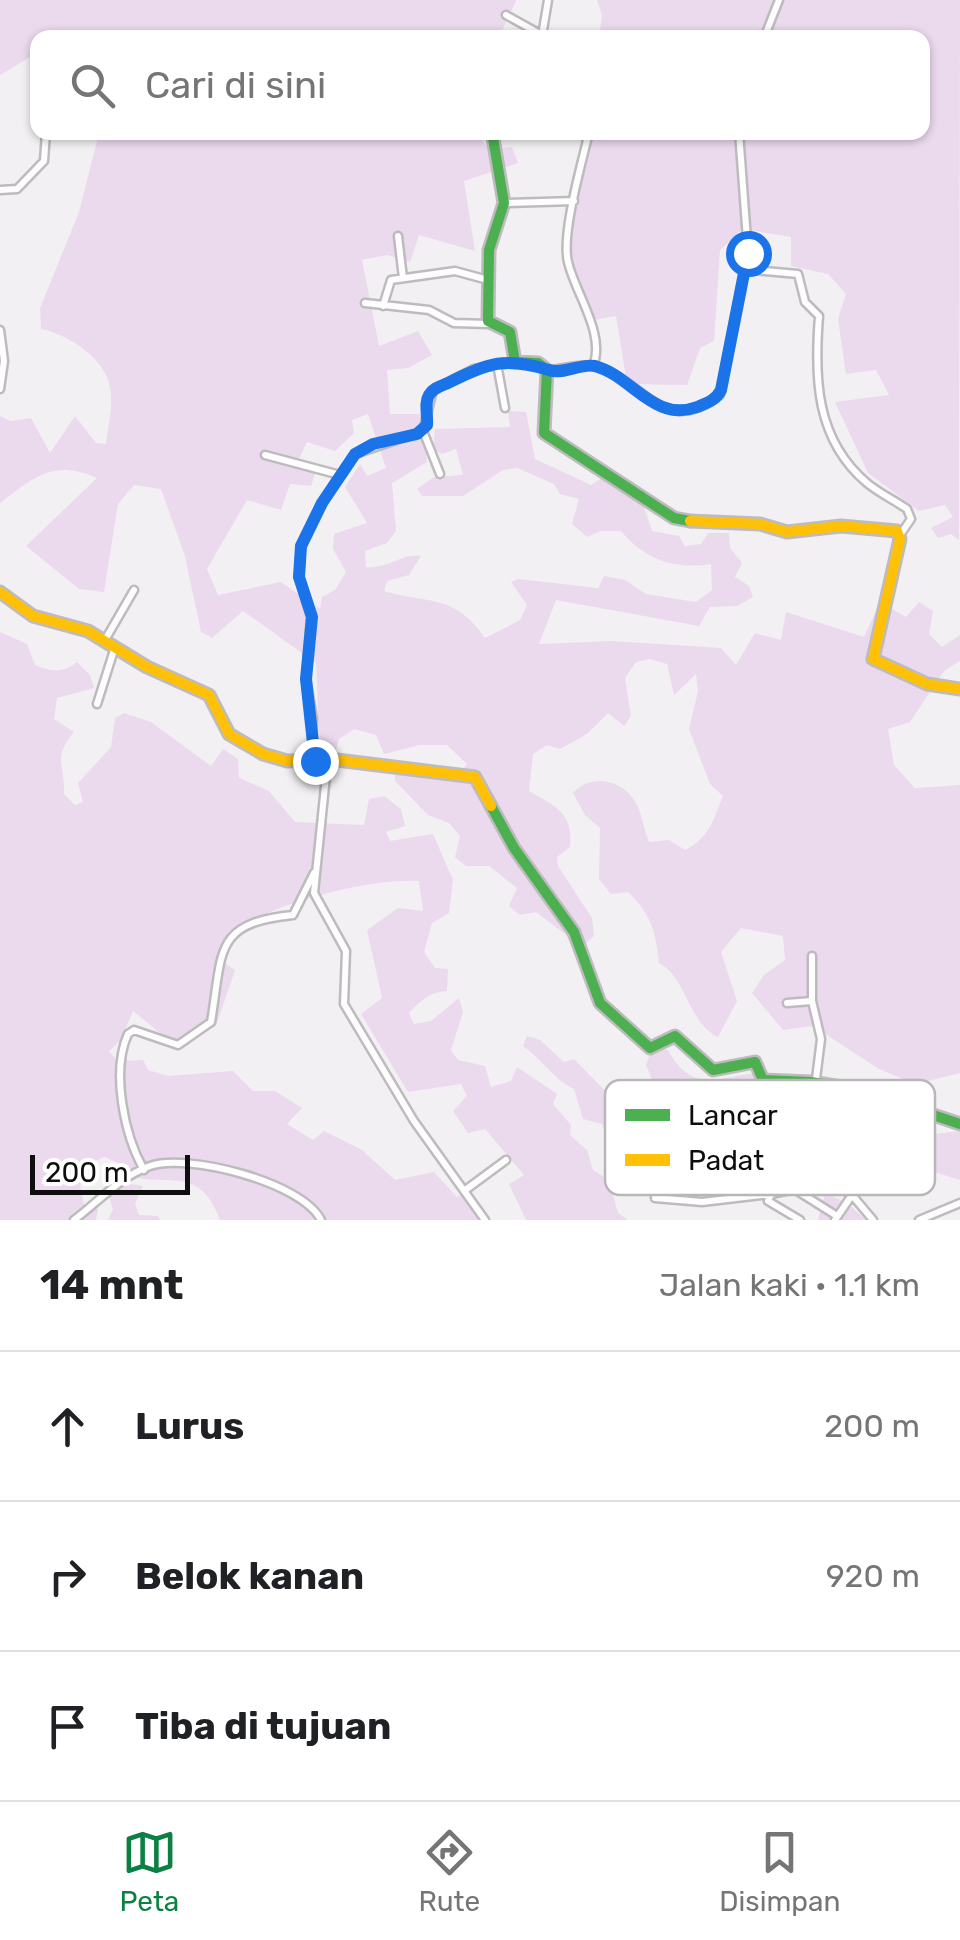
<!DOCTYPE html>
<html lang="id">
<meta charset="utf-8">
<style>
:root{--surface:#fff;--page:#f2f2f2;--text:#202124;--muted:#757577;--line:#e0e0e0;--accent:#0b8043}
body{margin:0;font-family:Rubik,sans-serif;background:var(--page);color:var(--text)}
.scale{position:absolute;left:30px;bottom:25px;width:160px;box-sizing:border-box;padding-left:10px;border:5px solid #0f0e0f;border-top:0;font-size:28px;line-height:35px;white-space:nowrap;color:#0f0e0f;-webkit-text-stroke:8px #fff;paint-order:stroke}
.stop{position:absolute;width:30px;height:30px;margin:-22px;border:8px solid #1a73e8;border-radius:50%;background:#fff}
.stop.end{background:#1a73e8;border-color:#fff;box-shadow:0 2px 10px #0008}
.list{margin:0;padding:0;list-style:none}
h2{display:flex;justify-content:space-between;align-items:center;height:130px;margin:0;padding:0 40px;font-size:42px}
h2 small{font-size:32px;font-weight:400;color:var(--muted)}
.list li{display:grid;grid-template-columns:65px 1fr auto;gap:30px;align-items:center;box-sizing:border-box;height:150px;padding:0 40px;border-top:2px solid var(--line)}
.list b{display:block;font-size:38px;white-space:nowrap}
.list em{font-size:32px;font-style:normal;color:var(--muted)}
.icon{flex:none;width:55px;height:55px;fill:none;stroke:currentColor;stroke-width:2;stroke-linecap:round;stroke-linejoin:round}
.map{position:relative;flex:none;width:960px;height:1220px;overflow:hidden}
.search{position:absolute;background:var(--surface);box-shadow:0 2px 8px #0004;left:30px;right:30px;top:30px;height:110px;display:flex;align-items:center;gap:25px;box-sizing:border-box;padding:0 35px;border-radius:20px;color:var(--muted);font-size:38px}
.sheet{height:580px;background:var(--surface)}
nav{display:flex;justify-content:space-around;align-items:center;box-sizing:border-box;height:140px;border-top:2px solid var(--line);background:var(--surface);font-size:28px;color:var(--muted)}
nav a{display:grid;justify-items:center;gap:5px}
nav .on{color:var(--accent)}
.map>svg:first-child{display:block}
.green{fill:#ebd9ee;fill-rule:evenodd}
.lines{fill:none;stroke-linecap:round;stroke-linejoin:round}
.street-casing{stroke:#bebbbe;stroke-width:11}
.fast-casing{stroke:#bebbbe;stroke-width:15}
.slow-casing{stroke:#bebbbe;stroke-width:15}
.street{stroke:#fdfdfd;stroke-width:6}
.fast{stroke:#4caf50;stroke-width:10}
.slow{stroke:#ffc107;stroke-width:10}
.route{stroke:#1a73e8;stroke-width:12}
.key{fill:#fff;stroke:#b7b7b7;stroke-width:2.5}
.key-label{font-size:28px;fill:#0f0e0f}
</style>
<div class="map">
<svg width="960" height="1220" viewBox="0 0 960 1220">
<rect width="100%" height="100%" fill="#f3f0f3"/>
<path class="green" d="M0,0H516V1L499,37L38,38L37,53L0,75Z
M597,0H960L959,540L951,534L938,538L931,528L953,517L945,505L919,511L868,473L835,402L889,395L876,370L846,374L838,319L846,294L828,274L791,266V237L743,229L720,250L714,341L700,348L687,385L627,384L616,316L588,321L581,284L567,261L586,133L922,132V38L599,37L602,15Z
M474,132L490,150L512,147L518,163L464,181L475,251L419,235L410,262L387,255L362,260L379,346L418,331L432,355L408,368L387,370L390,414H423L427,462L392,483L396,531L387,543L365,551L366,567C390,569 401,553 421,556L409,575L387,581L384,591C429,604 455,594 485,638L520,620L527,605L511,582L518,579L598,588L604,576L625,580L646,594L696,602L712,590L711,564C674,570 644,559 621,531H600L587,537L572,524L579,499L560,494L554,484L517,468L503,470L463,496H422L417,489L434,477L463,475L456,449L442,454L433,449L435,429L510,427L508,411L526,412L535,459L591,485L605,476L644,507L652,531L679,536L685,546L701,544L708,533H729L730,548L742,563L735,577L749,586L753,597L737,606L710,607L699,626L556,600L539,644L611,641L721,648L736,665L755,633L781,640L786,612L864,637L880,602L906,617L919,602L933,611L929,634L942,647L960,635V661L944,671L910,722L888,729L894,765L915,788L960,785V1073L916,1084L879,1069L813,1026L783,1030L752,993L764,975L785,960L783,936L741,928L721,952L737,1001L718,1037C688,1023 687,978 659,963C656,932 651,914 628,892L611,894L599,879L600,828L585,815L573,793C590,773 623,779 636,803C642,814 644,830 649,842L669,840L685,850C709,838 713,821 723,796L710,784L689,729L698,691L696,674L674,695L667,664L650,659L636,662L625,678L631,716L624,726L608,713L587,734L560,749L547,745L533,754L529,791C557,807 573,813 570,847L557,857L558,866L592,918L594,936L576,952L565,934L536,912L520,915L509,906L517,888L489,866H466L455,857L460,836L449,823L428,815L395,781L394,771L455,780L467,764L447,745H420L384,754L376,735L354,729L339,739L334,756L320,754L316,663L243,611L212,638L201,632L185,556L161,489L134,485L118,504L104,592L79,589L26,546L97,478C53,459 35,477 0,503V416L10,421L31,418L50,453L75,416L96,443L106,444C108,428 112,411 111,396C111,361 70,335 41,329L40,308L79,212L99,133ZM368,414L386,468L367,476L360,464L345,487L367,523L334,534L333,549L346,572L335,590L322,597L320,609L281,582L218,595L207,569L247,500L281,510L290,484L311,486L316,470L297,463L307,442L335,451L354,433L352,420Z
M0,632L27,644L35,665C51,672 63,673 77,662L90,675L94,688L57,698L54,719L74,732C52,759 65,763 64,794L75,805L83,802L78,783L111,747L115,718L124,713L151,722L211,766L223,749L238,759L239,778L269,791L295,822L364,825L369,799L384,796L401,809L405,826L386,832L390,841L433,834L453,880L449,913L432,923L424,952L435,968L448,969L447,991C430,992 421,1000 409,1013L414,1024L431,1021L459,998L463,1012L451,1050L458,1060L485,1066L491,1087L511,1081L517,1067L557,1094L553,1104L571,1125L570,1135L587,1150L593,1170L609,1180L618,1213L628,1220H526L509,1184L524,1175L485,1129L468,1133L453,1111L467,1096L461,1084L408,1092L361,1014L382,998L367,930L398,908L423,911L419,881C372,878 286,900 244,925L223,962L235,970L216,1026L176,1046L133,1011L121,1040L109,1051L117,1061L143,1060L148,1070L168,1076L233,1071L253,1091H275L302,1108L287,1124L313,1140L324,1131L362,1150L395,1180L434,1172L457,1197L465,1193L485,1220H220C200,1165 171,1187 127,1176L118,1163L105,1157L92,1162L80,1186L84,1204L98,1209L96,1220H0Z
M527,1036L540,1040L564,1062L574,1059L614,1100L626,1128L639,1123L640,1110L657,1091L646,1065L652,1048L668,1050C691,1093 718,1078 755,1073L762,1080L837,1088L849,1095L861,1092L873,1101L899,1108L891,1124L911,1130L915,1149H932L935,1134L960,1131V1180L918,1167L903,1176L891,1170L886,1156L838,1157L815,1139L814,1118L780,1101L773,1118C733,1104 698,1126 660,1115L649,1127L666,1150L658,1172L646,1179L619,1167L602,1124L583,1119L574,1089C553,1079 543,1060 523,1046Z
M124,1183L143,1186L135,1204L139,1215L158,1216L160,1220H108L113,1209L109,1197Z
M825,1194L846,1202L866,1220H818Z"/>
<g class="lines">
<defs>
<path id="street" d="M506,15L542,35
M542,36L548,0
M764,38L779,0
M589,132C582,163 561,234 568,262C575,293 606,334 593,366
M0,190L17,189L44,161L46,132
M504,203L574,201
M398,236L403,278
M744,269L798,274L805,302L819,316C814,379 816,440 867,483C879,493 894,500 907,509L911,519L900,535
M365,303L429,310L454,323L489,324
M383,306L391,280L455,271L488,280
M0,330L4,361L0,389
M497,364L505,408
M547,370C561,370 580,363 594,366C642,377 662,440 720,395L748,253L739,132
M423,431L440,474
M265,455L340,475
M105,640L134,590
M97,704L115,647
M312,761L313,718L306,679L311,617L299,577L301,546L322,503L355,454L423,431L433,390L474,369L515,362
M321,764L326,776L314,893L346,951L344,1004L414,1121L485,1220
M812,956V1001L821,1039L816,1079
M787,1003L812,1001
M791,1166L790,1190L771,1194L768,1201L800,1220
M144,1170C124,1135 111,1071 128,1034L134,1030L178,1045L211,1022C223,951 213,923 293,915L314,873
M791,1187L837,1216
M464,1191L506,1160
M771,1194L702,1202L655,1198V1183L661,1178L765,1172L797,1164L852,1195L873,1220
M74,1220C98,1202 121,1176 150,1166C187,1153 302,1182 321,1220
M835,1220L852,1195
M919,1220L960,1203"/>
<path id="fast" d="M492,132L504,203L489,250L488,321L510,332L515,362L538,363L547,370L544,433L674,518L690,521
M491,806L514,848L574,932L600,1003L650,1048L675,1036L713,1070L755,1062L763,1080L811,1082L859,1090L960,1124"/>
<path id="slow" d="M690,521L760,524L787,532L841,526L897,531L900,539L873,659L927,684L960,689
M0,592L33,616L88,631L147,667L209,695L229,734L263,754L287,761L337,760L475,777L491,806"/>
</defs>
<use href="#street" class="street-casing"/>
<use href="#fast" class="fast-casing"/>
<use href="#slow" class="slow-casing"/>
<use href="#street" class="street"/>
<use href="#fast" class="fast"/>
<use href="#slow" class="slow"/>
</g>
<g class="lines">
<path class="route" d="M315,761L306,679L312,617L299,577L301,546L322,503L355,454L373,444L417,434L427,425C428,416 424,403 429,395C433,388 441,386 448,383C489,362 506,357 549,370C564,375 580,363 595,366C632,376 654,423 697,407C707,403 716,400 721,390L748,253"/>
</g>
<rect x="605" y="1080" width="330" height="115" rx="15" class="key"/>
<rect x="625" y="1109" width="45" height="12" fill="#4caf50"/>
<rect x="625" y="1154" width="45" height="12" fill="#ffc107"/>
<g class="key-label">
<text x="688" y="1125">Lancar</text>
<text x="688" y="1170">Padat</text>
</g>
</svg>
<div class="scale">200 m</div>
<div class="stop" style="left:748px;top:253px"></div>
<div class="stop end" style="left:315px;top:761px"></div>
<div class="search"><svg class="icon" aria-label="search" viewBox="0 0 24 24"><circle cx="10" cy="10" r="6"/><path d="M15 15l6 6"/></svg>Cari di sini</div>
</div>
<section class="sheet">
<h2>14 mnt<small>Jalan kaki · 1.1 km</small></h2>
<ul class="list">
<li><svg class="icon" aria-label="ahead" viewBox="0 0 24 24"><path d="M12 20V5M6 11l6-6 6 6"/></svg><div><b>Lurus</b></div><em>200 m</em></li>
<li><svg class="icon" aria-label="right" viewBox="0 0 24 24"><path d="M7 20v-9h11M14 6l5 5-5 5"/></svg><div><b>Belok kanan</b></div><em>920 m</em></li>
<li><svg class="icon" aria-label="arrive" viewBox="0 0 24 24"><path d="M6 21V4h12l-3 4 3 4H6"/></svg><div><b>Tiba di tujuan</b></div></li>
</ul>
</section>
<nav>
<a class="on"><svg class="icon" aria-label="map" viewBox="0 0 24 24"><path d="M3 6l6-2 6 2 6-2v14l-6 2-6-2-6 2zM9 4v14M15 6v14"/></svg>Peta</a>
<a><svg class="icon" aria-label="directions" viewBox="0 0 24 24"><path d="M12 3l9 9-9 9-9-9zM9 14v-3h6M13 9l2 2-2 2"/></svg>Rute</a>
<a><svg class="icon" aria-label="saved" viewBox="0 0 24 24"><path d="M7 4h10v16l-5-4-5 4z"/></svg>Disimpan</a>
</nav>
